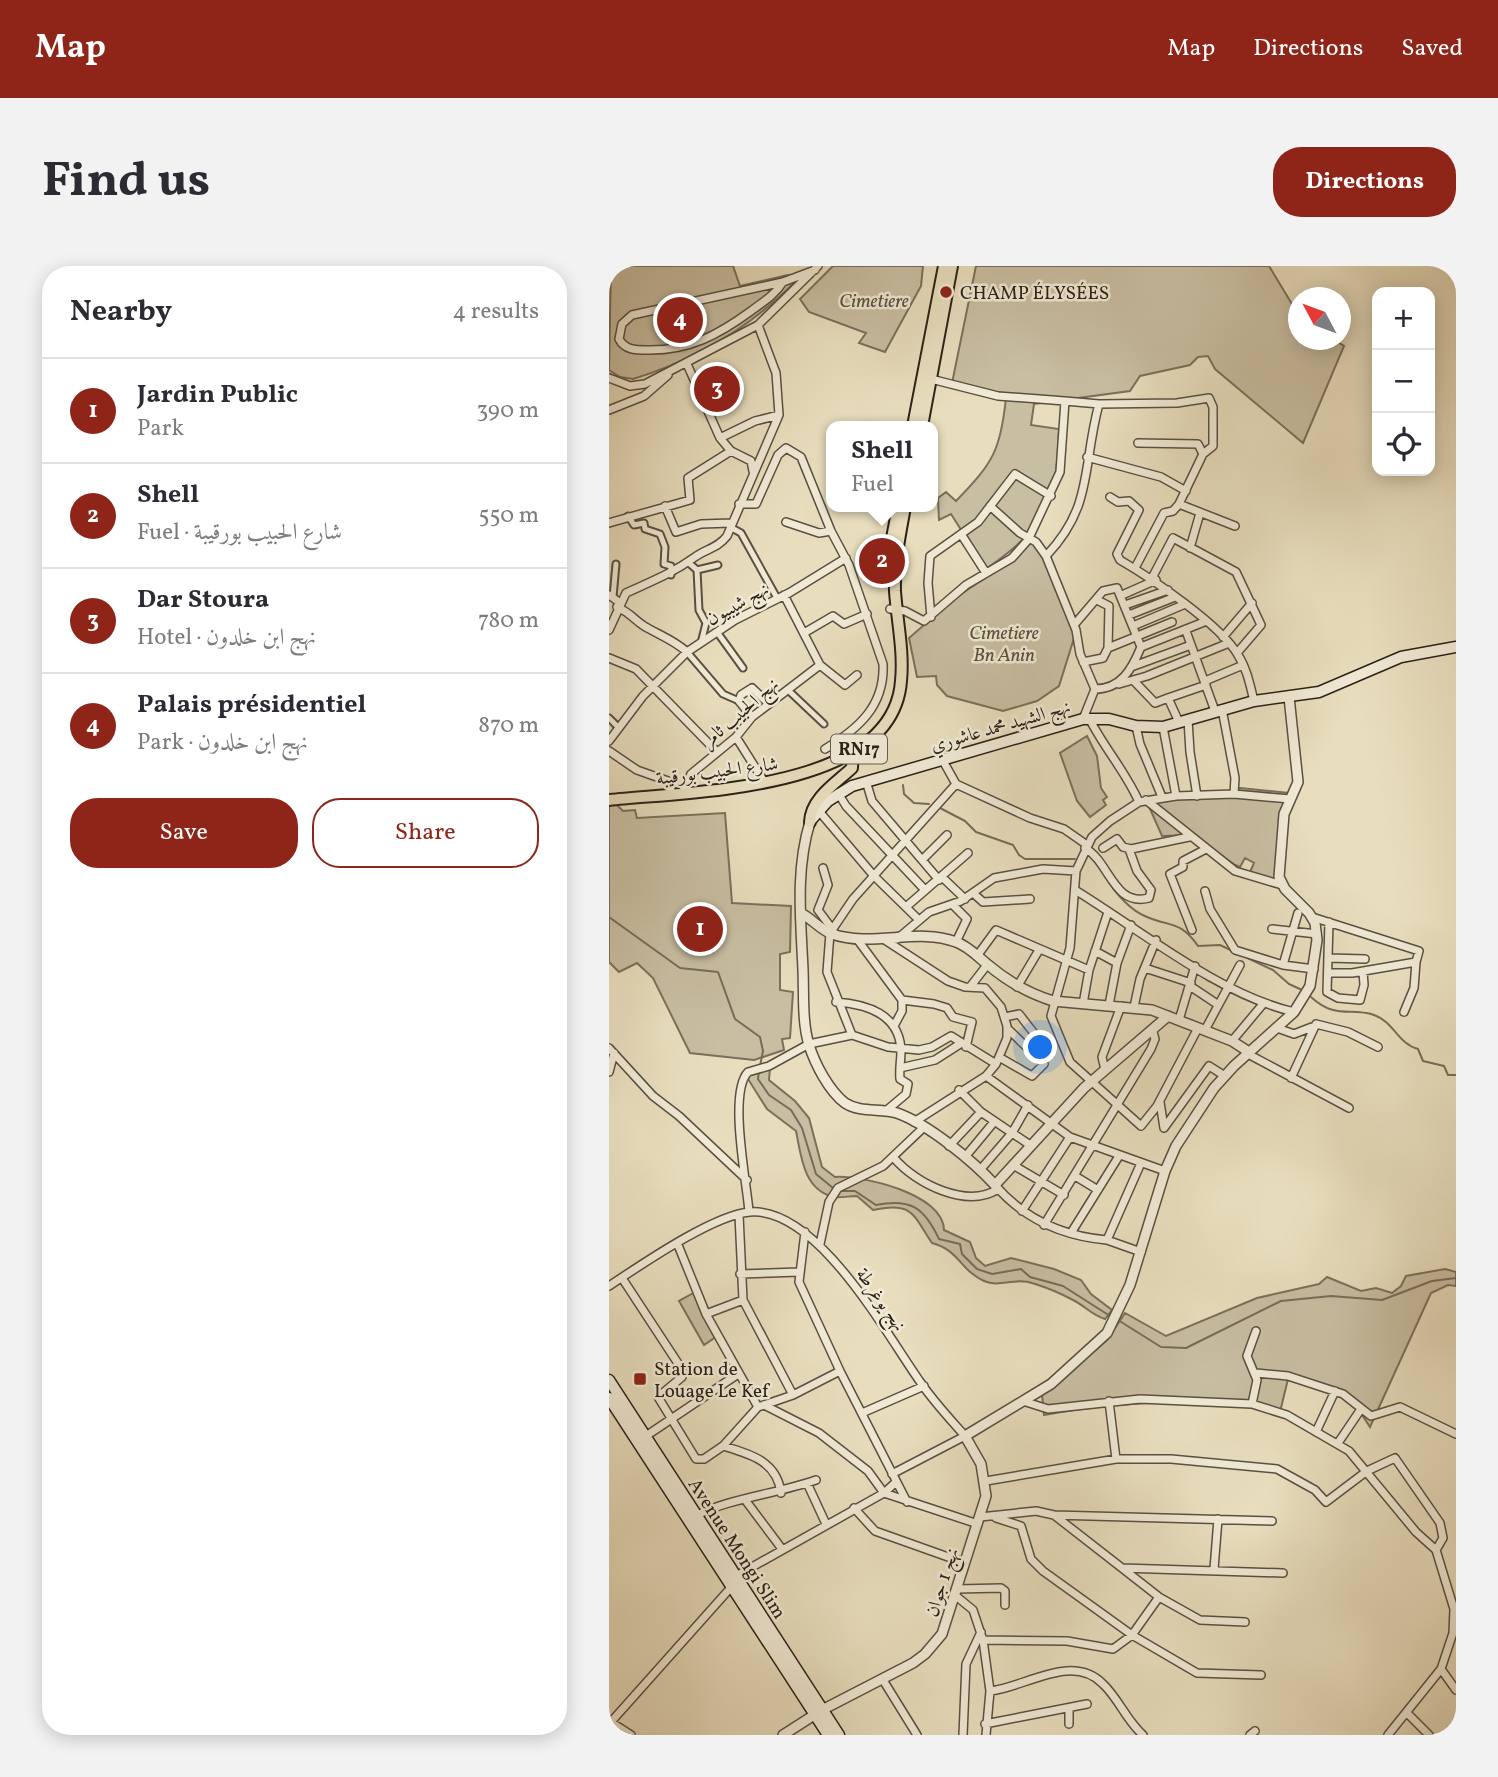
<!DOCTYPE html>
<meta charset="utf-8">
<style>
:root{--surface:#fff;--page:#f2f2f3;--text:#2b2b33;--muted:#7c7c81;--line:#e1e1e2;--accent:#8f2418}
body{margin:0;font-family:Vollkorn,Amiri,serif;background:var(--page);color:var(--text)}
.controls{position:absolute;right:21px;top:21px;display:grid;overflow:hidden;border-radius:14px;box-shadow:0 4px 18px #0003}
.controls button{width:63px;height:63px;display:grid;place-items:center;padding:0;border:0;border-bottom:2px solid var(--line);background:var(--surface);color:var(--text);font:35px sans-serif}
.compass{position:absolute;left:679px;top:21px;width:63px;height:63px;border-radius:50%;background:var(--surface);box-shadow:0 4px 18px #0003;rotate:311deg}
.you{position:absolute;left:432px;top:782px;width:24px;height:24px;margin:-18px;border:5px solid #fff;border-radius:50%;background:#1a73e8;box-shadow:0 0 0 10px #1a73e833}
.badge{display:grid;place-items:center;width:46px;height:46px;border-radius:50%;background:var(--accent);color:#fff;font-size:23px;font-weight:700}
.pin{position:absolute;translate:-50% -50%;border:4px solid #fff;box-shadow:0 2px 7px #0006}
.popup{position:absolute;left:217px;top:155px;width:112px;height:91px;box-sizing:border-box;display:grid;place-content:center;border-radius:14px;background:var(--surface);filter:drop-shadow(0 2px 5px #0005);font-size:23px;white-space:nowrap;color:var(--muted)}
.popup b{font-size:26px;color:var(--text)}
.popup::after{content:'';position:absolute;left:50%;top:100%;margin-left:-14px;border:14px solid transparent;border-top-color:var(--surface)}
.list{margin:0;padding:0;list-style:none}
h2{display:flex;justify-content:space-between;align-items:center;height:91px;margin:0;padding:0 28px;font-size:30px}
h2 small{font-size:23px;font-weight:400;color:var(--muted)}
.list li{display:grid;grid-template-columns:46px 1fr auto;gap:21px;align-items:center;box-sizing:border-box;height:105px;padding:0 28px;border-top:2px solid var(--line)}
.list b{display:block;font-size:26px;white-space:nowrap}
.list p{margin:0;font-size:23px;white-space:nowrap;color:var(--muted)}
.list em{font-size:23px;font-style:normal;color:var(--muted)}
.actions{display:flex;gap:14px;padding:21px 28px}
.actions a{flex:1;padding:16px 0;border:2px solid var(--accent);border-radius:28px;text-align:center;font-size:24px;color:var(--accent)}
.actions .main{background:var(--accent);color:#fff}
.icon{flex:none;width:38px;height:38px;fill:none;stroke:currentColor;stroke-width:2;stroke-linecap:round;stroke-linejoin:round}
.map{position:relative;flex:none;width:847px;height:1469px;overflow:hidden;border-radius:28px}
header{display:flex;align-items:center;gap:42px;box-sizing:border-box;height:98px;padding:0 35px;background:var(--accent);color:#fff}
header strong{font-size:33px}
nav{display:flex;gap:38px;margin-inline-start:auto;font-size:24px}
.intro{display:flex;align-items:center;justify-content:space-between;box-sizing:border-box;height:168px;padding:0 42px}
h1{margin:0;font-size:49px}
.button{padding:18px 32px;border-radius:28px;background:var(--accent);color:#fff;font-size:24px;font-weight:700}
main{display:flex;gap:42px;padding:0 42px}
aside{flex:1;background:var(--surface);border-radius:28px;box-shadow:0 4px 18px #0003}
.map>svg:first-child{display:block}
.green{fill:#c8bea2;stroke:#7a705c;stroke-width:2}
.lines{fill:none;stroke-linecap:round;stroke-linejoin:round}
.stream{stroke:#766c59;stroke-width:2}
.pedestrian-casing{stroke:#5a5041;stroke-width:9}
.minor-casing{stroke:#5a5041;stroke-width:10}
.tertiary-casing{stroke:#5a5041;stroke-width:12}
.secondary-casing{stroke:#2b2117;stroke-width:13}
.primary-casing{stroke:#2b2117;stroke-width:14}
.pedestrian{stroke:#f0ead5;stroke-width:5}
.minor{stroke:#f0ead5;stroke-width:7}
.tertiary{stroke:#f0ead5;stroke-width:9}
.secondary{stroke:#f0ead5;stroke-width:10}
.primary{stroke:#e8debe;stroke-width:10}
.poi-dot{fill:#8f2418;stroke:#f0ead5;stroke-width:2.5}
.labels{text-anchor:middle;stroke-width:5;stroke-linejoin:round;paint-order:stroke}
.shield{fill:#f0ead5;stroke:#665d50;stroke-width:2}
.shield-label{font-size:18px;font-weight:bold;fill:#2b2117}
.poi-label{font-size:19px;fill:#2b2117;stroke:#f0ead5;text-anchor:start}
.park-label{font-size:19px;font-style:italic;fill:#5a5041;stroke:#f0ead5}
.street-label{font-size:19px;fill:#2b2117;stroke:#f0ead5}
</style>
<header>
<strong>Map</strong>
<nav><a>Map</a><a>Directions</a><a>Saved</a></nav>
</header>
<div class="intro"><h1>Find us</h1><a class="button">Directions</a></div>
<main>
<aside>
<h2>Nearby<small>4 results</small></h2>
<ul class="list">
<li><span class="badge">1</span><div><b>Jardin Public</b><p>Park</p></div><em>390 m</em></li>
<li><span class="badge">2</span><div><b>Shell</b><p>Fuel · شارع الحبيب بورقيبة</p></div><em>550 m</em></li>
<li><span class="badge">3</span><div><b>Dar Stoura</b><p>Hotel · نهج ابن خلدون</p></div><em>780 m</em></li>
<li><span class="badge">4</span><div><b>Palais présidentiel</b><p>Park · نهج ابن خلدون</p></div><em>870 m</em></li>
</ul>
<div class="actions"><a class="main">Save</a><a>Share</a></div>
</aside>
<div class="map">
<svg width="847" height="1469" viewBox="0 0 847 1469">
<rect width="100%" height="100%" fill="#e8debe"/>
<filter id="stains"><feTurbulence type="fractalNoise" baseFrequency=".00286" numOctaves="4"/><feColorMatrix values="0 0 0 0 .2 0 0 0 0 .09 0 0 0 0 .02 0 0 0 .5 -.17"/></filter>
<radialGradient id="worn" r=".72"><stop offset=".6" stop-color="#630" stop-opacity="0"/><stop offset="1" stop-color="#630" stop-opacity=".3"/></radialGradient>
<path class="green" d="M2,0H124L131,20L179,9L182,20C138,63 84,95 24,113L11,111L0,104Z
M224,0H314L312,20L276,86L250,77L257,67L200,46L191,33Z
M367,0H660L689,48L690,74H725L735,80L694,177L606,103L599,90L589,91L581,99L531,110L521,125L425,138L422,159L450,163C448,235 438,261 377,303L342,248L330,254L329,232L337,226L347,235C384,197 392,184 397,131L343,117Z
M423,274L432,287L466,369L450,420L428,435L394,445L338,430L328,419L327,410L308,411L300,372L346,332L408,291Z
M478,470L488,490L492,522L498,531L494,534L497,539L481,551L468,535L451,487Z
M631,522L681,527L671,545L669,615L641,606L645,597L636,592L631,601L626,599L584,569L553,570L538,536L615,528Z
M5,536L14,545L26,544L28,552L116,547L123,637L182,640L181,686L171,688V724L184,726L181,772L173,773L175,784L145,794L81,787L44,712L28,697L10,706L0,696V537Z
M161,802L160,814L186,835L200,852L213,901L226,911C253,909 335,928 335,964L361,976L367,992L376,1000L402,992L445,1003L472,1014L482,1028L503,1044L496,1053C483,1049 476,1040 464,1034C451,1027 436,1021 423,1017C407,1011 390,1022 375,1015C352,1005 350,984 323,977C304,949 304,935 264,944L248,930C241,930 231,932 225,931C194,924 192,889 187,865L158,843L139,813L141,808Z
M836,1003L847,1006V1020L839,1019L822,1027L761,1161C738,1123 720,1123 679,1113L671,1146C593,1131 513,1135 435,1149L433,1129L498,1074L516,1047L557,1070L648,1032L710,1018L718,1011L752,1025L767,1022L783,1027L792,1020L797,1010Z
M88,1025L111,1068L95,1079L70,1035Z"/>
<g class="lines">
<path class="stream" d="M294,519L295,528L305,537L320,538
M331,542L356,555L367,566L404,579L410,589L416,593H466
M498,613C506,627 522,645 538,651C562,661 572,655 589,680L611,679L664,704L680,718L693,724
M0,651L71,702L109,706L126,753L151,771L154,785L151,800
M702,731C727,754 741,741 765,749C785,756 789,778 809,783L814,795L835,800L839,809H847
M150,805L149,813L160,829L182,844L193,862L207,908L224,922
M232,925H246L267,939C301,932 315,941 330,973L351,978L353,988L368,1003L383,1008L412,1003L421,1011L454,1020L501,1050
M509,1054L552,1081L577,1082L672,1035L722,1030L773,1034L823,1015L847,1012"/>
<defs>
<path id="pedestrian" d="M19,250L25,259L35,257L36,263L51,268L56,281L55,298L62,300V309
M121,261L132,267L168,332
M80,297L88,304L90,344L97,357L92,377
M88,304L109,299
M4,331L7,298
M108,366L134,402
M78,386L114,428L130,435
M179,424L215,458
M0,452L10,462"/>
<path id="minor" d="M174,16C166,29 154,36 142,45C109,69 80,85 38,84C26,84 16,84 10,73L13,58L23,49L174,16L206,4
M78,98L111,172L122,185L142,195L144,205
M0,112L21,120L36,118L149,59L209,0
M456,135L490,138
M0,144L35,130L59,109
M111,172L146,155L170,149
M478,191L552,211L577,225
M501,231L509,236L520,235L530,244L508,288L511,294C542,312 612,359 629,389C638,403 641,419 645,435
M130,238H147L169,189L177,182L192,191L222,265L240,299L274,398C276,440 249,463 216,483
M570,238L626,260
M56,240L67,266L92,258L122,257
M381,240L411,267L427,276L437,290C485,240 473,200 490,138L568,137L600,132L604,141V180L594,188
M177,256L210,267L222,265
M0,257L81,234L79,212L122,185
M352,268L377,307
M581,282L591,247
M437,290L467,364L471,388L486,423
M526,302L555,247L564,245L570,238L594,188L589,178L529,177
M543,312L564,272L627,306L652,359L628,387
M0,329L10,336
M175,329L211,399
M513,329L547,314
M488,334L500,340L499,382L563,356
M516,339L559,324
M8,341C22,347 24,353 35,360C50,369 65,374 78,386
M281,343L296,345L315,355L357,319L403,292L419,274L451,206L456,135L389,130L318,112
M520,349L566,331
M322,351L319,317L321,290L369,256L406,208L442,230
M465,359L494,325L508,322L532,381C523,403 512,423 486,423L474,453
M524,360L574,339
M0,364L17,327C43,315 62,308 86,291C97,283 109,282 118,270L170,149L167,107L149,59
M577,365L606,445
M195,367L224,350L235,358L258,348
M614,371L643,337
M532,381L595,356
M0,392L27,403L108,486
M474,396L494,392L499,382
M211,399L236,419L248,409
M522,401L582,379
M525,415L546,437L559,432L570,456
M596,415L634,399
M510,418L538,410L620,377
M559,432L597,419
M143,451L130,435L132,429L143,422L159,437
M480,452C495,482 517,506 530,536
M579,454L581,486L588,530
M527,460L531,478L553,531
M554,461L567,530
M127,471L156,517
M0,475L34,430L78,386L126,354L180,327L237,292
M0,485L28,504L59,515L63,527
M333,493L347,518L421,552L455,563L478,579
M257,515L263,535L313,594
M73,527L82,508L127,471L143,451L211,399
M229,527L237,540L316,624
M625,528L681,533
M537,534L626,605L673,619
M209,544L265,610L310,654
M476,582C501,596 504,641 540,632L542,624L528,605L520,583
M494,582L508,573L514,581L522,583L580,571
M214,602L219,619L209,644L224,664
M333,611L356,633
M330,614L313,594L338,569
M466,624C533,665 609,728 685,746
M596,625L601,643L626,684L674,699L705,703
M364,627L374,636L421,633
M344,639L358,653L347,676
M297,641L359,587
M703,651L810,685L807,696L743,707H719
M720,656L718,726L729,732L751,734L755,719L754,705
M663,663L708,668
M583,664L561,608L574,601V595L597,583
M248,673L293,734L325,738L338,742L344,751L363,756L357,781
M288,673L320,646L352,635L385,612L434,603L467,605
M276,674L339,715L356,721L376,722L392,741L398,760V772L387,798L377,810L305,856
M486,685L508,697
M368,690L387,664L480,704
M719,692L756,693
M674,699L689,647
M536,702L582,717
M581,720L608,738
M361,721L378,699
M408,721L430,684
M227,736C257,738 291,748 292,785C292,794 290,803 291,813L299,818L297,828L278,844
M474,738L480,704L499,646
M500,739L508,697L522,659
M525,741L531,713L547,674
M795,746L805,722L807,696
M396,751L410,748L438,784
M570,754L586,700
M285,760L293,745V734
M589,762L548,840L532,860L461,796L442,750L461,682L467,605L483,571L501,555L530,536L567,530L625,528L626,512L613,443
M668,762L685,768L703,761
M596,764L631,699
M243,769L218,706L221,667L244,633L347,518
M623,775L654,738
M0,782L44,830L70,850L138,914
M639,788L740,842
M390,791L423,810L435,798L399,763
M291,802L326,794L351,778
M496,804L493,791L512,740
M0,806L5,787
M377,810L461,871L556,905
M682,812L707,758L739,766L769,781
M350,824L372,846
M551,836L555,862L600,800L616,810
M340,880L372,846L421,879
M356,891L385,856
M285,892C307,918 358,943 389,923
M404,899L455,929
M371,904L403,867L419,839
M466,910L489,924
M386,919C415,953 454,970 498,974L532,897
M413,945L461,871
M140,946C138,917 119,827 139,806L160,800L200,778L243,769L279,781L310,784L323,781L342,770L387,798
M130,949L134,1034L184,1129
M435,959L542,783L546,773L544,766
M196,966L190,1016L231,1105L298,1236
M462,967L510,890
M498,974L532,986
M211,978L220,936L229,922L274,900L314,862
M69,979L97,1048L149,1141
M131,1008L190,1006
M13,1012L74,1105L73,1111L49,1131L87,1193H95L114,1180L149,1141L184,1129L231,1105
M0,1020C32,999 104,949 141,946C209,941 277,1068 312,1117C325,1136 341,1153 356,1170L283,1208
M97,1048L134,1034
M647,1107L679,1110L734,1128L762,1150L791,1141L847,1168
M500,1135L507,1193
M417,1136L439,1143L531,1133L643,1138L678,1149L740,1185L807,1266L827,1284L845,1343L844,1367L832,1403L779,1469
M643,1138L648,1114L638,1090L647,1065
M155,1139L210,1167L259,1205L275,1227L369,1258
M253,1147L315,1120
M707,1166L726,1125
M37,1170L129,1108
M729,1177L752,1143
M114,1180C141,1188 168,1195 172,1227
M377,1215L507,1193H562L668,1203L706,1224L717,1236L758,1205L786,1192L831,1257L834,1272L827,1284
M198,1217L217,1258
M137,1235L173,1283
M245,1242L266,1265L356,1297
M445,1249L663,1255
M86,1250C121,1232 167,1228 207,1214
M371,1251L427,1245L445,1249L513,1302L674,1307
M387,1252L412,1260L422,1293L434,1305L523,1369L588,1407L652,1409
M513,1302L550,1331L591,1354L636,1356
M605,1303L609,1253
M127,1310L275,1227L287,1216
M348,1323L392,1322L396,1325V1339
M347,1330L364,1344L374,1374L458,1375L504,1383L523,1369L550,1331
M374,1374L381,1425L377,1469
M832,1403L847,1424
M274,1414L308,1469
M381,1425C415,1422 463,1386 494,1418C510,1433 517,1454 534,1469
M460,1443V1458
M798,1447L820,1469
M0,1455L22,1469
M2,1456L125,1318
M376,1458L478,1438
M354,1469L357,1398L372,1366
M641,1469L646,1465"/>
<path id="tertiary" d="M201,556C186,605 192,655 194,704C195,728 193,756 200,779C206,798 220,825 236,837C251,847 272,842 288,847C319,858 364,895 386,919L475,822L559,750
M192,647C203,653 212,664 223,668C264,682 308,661 347,676C359,680 368,690 378,698C398,715 418,727 444,735L543,744L623,775L640,786
M174,1469L213,1444L304,1397L316,1388L333,1368L377,1230L372,1198L356,1170L442,1118L498,1067L521,1019L556,905L567,880L605,822L625,800L685,746L701,720L708,674L706,657L700,647L676,623L670,611L675,548L689,516L680,431"/>
<path id="secondary" d="M203,553L219,535L243,520L474,453H500L527,460L554,461L645,435L710,426L792,391L847,381
M0,1114L230,1469
M0,1132L219,1469"/>
<path id="primary" d="M304,160L335,0
M313,160L343,0
M283,272L289,241
M0,534C80,525 284,526 292,415C295,385 288,355 286,325C285,297 291,268 296,241
M201,556C202,532 227,517 243,502L244,482"/>
</defs>
<use href="#pedestrian" class="pedestrian-casing"/>
<use href="#minor" class="minor-casing"/>
<use href="#tertiary" class="tertiary-casing"/>
<use href="#secondary" class="secondary-casing"/>
<use href="#primary" class="primary-casing"/>
<use href="#pedestrian" class="pedestrian"/>
<use href="#minor" class="minor"/>
<use href="#tertiary" class="tertiary"/>
<use href="#secondary" class="secondary"/>
<use href="#primary" class="primary"/>
</g>
<g class="poi-dot">
<circle cx="337" cy="26" r="7"/>
<rect x="24" y="1106" width="14" height="14" rx="3.5"/>
</g>
<g class="labels">
<rect class="shield" x="222" y="468.5" width="56" height="29" rx="5"/>
<g class="shield-label">
<text x="250" y="489">RN17</text>
</g>
<g class="poi-label">
<text x="351" y="33">CHAMP ÉLYSÉES</text>
<text x="45" y="1109">Station de<tspan x="45" dy="22">Louage Le Kef</tspan></text>
</g>
<g class="park-label">
<text x="265" y="41">Cimetiere</text>
<text x="395" y="373">Cimetiere<tspan x="395" dy="22">Bn Anin</tspan></text>
</g>
<g class="street-label">
<text transform="translate(128 337) rotate(-29)" y="7">نهج شيبيون</text>
<text transform="translate(130 446) rotate(-41)" y="7">نهج الحبيب ثامر</text>
<text transform="translate(391 459) rotate(-16)" y="7">نهج الشهيد محمد عاشوري</text>
<text transform="translate(108 504) rotate(-7)" y="7">شارع الحبيب بورقيبة</text>
<text transform="translate(273 1033) rotate(55)" y="7">نهج يوغرطة</text>
<text transform="translate(129 1282) rotate(57)" y="7">Avenue Mongi Slim</text>
<text transform="translate(332 1316) rotate(-72)" y="7">نهج 1 جوان</text>
</g>
</g>
<rect width="100%" height="100%" filter="url(#stains)"/>
<rect width="100%" height="100%" fill="url(#worn)"/>
</svg>
<div class="controls">
<button>+</button>
<button>−</button>
<button><svg class="icon" aria-label="locate" viewBox="0 0 24 24"><circle cx="12" cy="12" r="6"/><path d="M12 2v4M12 18v4M2 12h4M18 12h4"/></svg></button>
</div>
<svg class="compass" viewBox="-18 -18 36 36"><path d="M0-13l5 13h-10z" fill="#e53935"/><path d="M0 13l5-13h-10z" fill="#7c7c81"/></svg>
<div class="you"></div>
<div class="pin badge" style="left:91px;top:663px">1</div>
<div class="pin badge" style="left:273px;top:295px">2</div>
<div class="popup"><b>Shell</b>Fuel</div>
<div class="pin badge" style="left:108px;top:123px">3</div>
<div class="pin badge" style="left:71px;top:54px">4</div>
</div>
</main>
